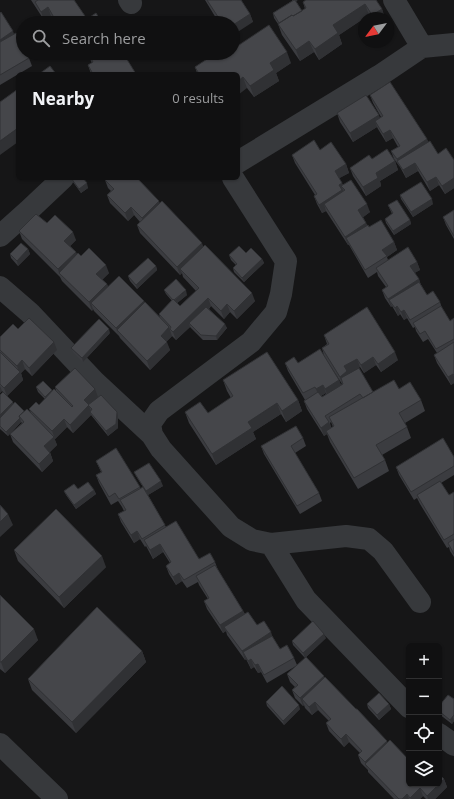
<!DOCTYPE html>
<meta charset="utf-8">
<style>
:root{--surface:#101011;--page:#19191a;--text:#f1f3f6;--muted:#9c9d9f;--line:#303031}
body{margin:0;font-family:"Open Sans",sans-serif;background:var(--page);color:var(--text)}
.controls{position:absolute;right:12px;bottom:12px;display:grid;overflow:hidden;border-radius:6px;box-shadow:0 1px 3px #0004}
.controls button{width:36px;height:36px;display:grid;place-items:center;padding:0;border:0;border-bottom:1px solid var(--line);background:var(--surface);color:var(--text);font:20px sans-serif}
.compass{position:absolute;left:358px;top:12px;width:36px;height:36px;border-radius:50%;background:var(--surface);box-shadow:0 1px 3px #0004;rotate:238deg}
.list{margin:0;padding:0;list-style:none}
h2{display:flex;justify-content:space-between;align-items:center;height:52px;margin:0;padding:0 16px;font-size:17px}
h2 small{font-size:13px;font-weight:400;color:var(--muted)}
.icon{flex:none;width:22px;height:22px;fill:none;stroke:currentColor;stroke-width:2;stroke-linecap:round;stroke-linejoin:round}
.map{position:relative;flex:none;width:454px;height:799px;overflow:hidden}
.search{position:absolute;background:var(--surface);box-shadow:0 1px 3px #0004;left:16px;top:16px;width:224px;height:44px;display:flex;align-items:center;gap:10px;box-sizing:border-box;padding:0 14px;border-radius:22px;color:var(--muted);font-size:15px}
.panel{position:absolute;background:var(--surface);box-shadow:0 1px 3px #0004;left:16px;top:72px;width:224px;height:108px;border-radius:6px}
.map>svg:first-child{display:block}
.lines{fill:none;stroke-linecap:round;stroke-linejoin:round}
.minor{stroke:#37393c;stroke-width:22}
.wall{fill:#3b3c40;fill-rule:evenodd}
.shaded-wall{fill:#303134}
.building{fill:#45464a;stroke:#303134}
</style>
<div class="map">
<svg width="454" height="799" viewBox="0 0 454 799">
<rect width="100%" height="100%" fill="#161617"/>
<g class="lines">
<path class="minor" d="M129,0L131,3
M394,0L422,47
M238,162L379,76L422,47L454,44
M233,178L286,261L281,294L276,312L251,342L159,411L150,424L152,435L161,449L231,527L252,540L271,544L346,536L369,539L383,551L420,602
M0,236L28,211L63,178
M0,287L30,313L94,381L152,435
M271,544L306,600L409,707
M439,734L454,745
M0,744L57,799"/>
</g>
<path class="wall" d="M31,0H74L87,19L102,23H56L51,16L44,20Z
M205,0H241L250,14L253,22L219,23Z
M292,0H298L296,1L302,11L305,9L303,2L376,0L382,9L385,18H370L369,15L339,35L342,44L319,60L314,52L300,61L282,35L278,24L274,18L273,13L292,1Z
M0,13L29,58L32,66L0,85Z
M84,53H125L123,54L136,74H91L88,65L92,63L89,57L87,58Z
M224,56L291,63L276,73L279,81L254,97L247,88L197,73L195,67Z
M370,95L427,139L428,142L438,154L454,160V188L445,194L439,185L430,191L418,171L406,178L400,167L394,159L391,151L398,147L393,138L386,142L378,129L377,127L353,142L340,122L337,113L380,118L381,117L373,103Z
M320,150L346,164L349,173L339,178L343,185L370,212L363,217L367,225L369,227L394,242L397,250L387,257L388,260L417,262L420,270L414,273L419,279L420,283L427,295L440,302L442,308L450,321L454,318V383L451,385L437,363L434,355L437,353L428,339L423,342L416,331L415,327L413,328L407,318L404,320L400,314L398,316L392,306L391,307L385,298L382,290L386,287L378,276L377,272L368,278L349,245H348L326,211L322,213L317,204L314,196L315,195L295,163L292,155Z
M372,159L395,161L398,170L380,181L381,186L366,196L353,176L350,168Z
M70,178H83L88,188L81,193Z
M105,180L160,203L203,247L255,301L237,319L230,312L224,319L211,306L209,309L227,328L217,340H203L190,327L176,340L172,336L166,342L170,350L150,370L120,338L119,336L94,311L93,309L92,311L62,281L60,277L22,239L19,231L47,223L76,240L70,246L76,252L77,255L81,256L109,273L102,280L107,284L108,287L144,301L145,303L160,317L159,314L172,301L166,294L164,290L187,295L177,303L180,306L196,291L183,277L182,273L180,275L140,233L137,225L140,222L134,215L128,221L110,203L107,195L111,191L108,188Z
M400,195L433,204L413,217L401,199Z
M388,205L410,220L411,224L394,235L386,223L385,219L392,214Z
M454,210V239L446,225L443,217Z
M28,249L30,254L18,266L11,258L10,254Z
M229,255L262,259L264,263L244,282L234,272L233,268L236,265L231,260Z
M156,266L157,270L137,289L130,281L128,276Z
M18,329L57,350L32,376L25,369L21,373L23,380L7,396L2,391L0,393V337Z
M110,333L83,362L73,352L71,348Z
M324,335L398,360L381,372L376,365L364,373L360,367L348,374L373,392L399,389L421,400L425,411L405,423L407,427L411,438L382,455L385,460L389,471L358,489L330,442L327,434L324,436L307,409L304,401L305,400L288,371L285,363H298L324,356L322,348L327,344ZM326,359L342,384L341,385L339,380ZM326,393V394L322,397L321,396ZM331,422L333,427H331L330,423Z
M223,380L298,400L302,411L286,422L281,414L253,432L256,439L216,465L189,423L185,412L208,413L231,398L227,391Z
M36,387L56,391L55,387L98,397L95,400L118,416V428L108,436L91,415L73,433L67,427L55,439L54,438L57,445L50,452L53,461L42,472L13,442L10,434L22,423L21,422L8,436L0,429V395L24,411L31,413L29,409L39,405L45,399L38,392Z
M303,438L306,446L295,453L319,493L322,501L300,514L264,454L261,446Z
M454,457V475L441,483L449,495L454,492V557L450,551L449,547L447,548L420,504L417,498L414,500L399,475L396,467Z
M96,461L140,487L141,489L143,487L136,476L134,472L163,486L148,495L166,527L199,559L215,562L218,570L245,614L257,625L272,636L280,649L294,658L297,665L324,676V678L388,743L409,784L444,779L447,787L435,799H426L423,796L420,799H394L368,772V770L361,763L358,755L360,753L349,742L344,747L329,731L326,723L329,721L318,710L312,715L305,708L304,705L303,706L295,698L292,690L295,687L290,682L287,674L296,666L267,683L261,672L258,673L254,667L251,669L246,659L245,660L227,635L226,631L223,633L207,609L204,601L208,599L199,585L198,582L187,588L182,581L176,585L169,574L166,566L170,563L163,552L153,559L146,546L145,547L140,539L134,543L121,522L118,514L124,511L122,507L118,501L111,505L99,483L96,475L101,472Z
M78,489L94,490L96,494L76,509L66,495L64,491Z
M14,550L106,567L64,608L18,561Z
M0,595L38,640L5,673L0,669Z
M326,638L305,658L293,645L292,641Z
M142,651L146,662L76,733L32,690L28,679Z
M454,699V721L452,724L439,714V706Z
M266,702L300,709L284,725L267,706Z
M367,704H389L391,709L379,720L368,708Z"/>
<path class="shaded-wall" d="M365,4L369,15L339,35L342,44L319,60L315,49L333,25Z
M48,7L51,16L44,20L41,12Z
M382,9L385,18H373L372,15Z
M250,14L253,22L233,35V25Z
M13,31L16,40L0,50V40Z
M309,41L314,52L300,61L296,50Z
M287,52L291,63L276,73L279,81L254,97L250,86L270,63Z
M85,53H87L89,57L87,58Z
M243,77L247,88L238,95V81Z
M379,115L382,123L375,121L377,127L353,142L350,133Z
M18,128V142L0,155V141Z
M390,130L393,138L386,142L383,134Z
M427,139L430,148L397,161L399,167L397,159Z
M395,161L398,170L380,181L381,186L366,196L363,187L376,173Z
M415,163L418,171L406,178L403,170Z
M346,164L349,173L338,179L335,171Z
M436,177L439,185L430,191L427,182Z
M454,178V188L445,194L442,186Z
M87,183L88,188L81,193L79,189Z
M342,183L345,191L341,186L344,192L324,204L326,211L322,213L319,205L339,185Z
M432,199L433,204L413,217L411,212Z
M159,201L162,209L145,226L142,218Z
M367,204L370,212L361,219L358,210Z
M131,207L134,215L128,221L125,213Z
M410,220L411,224L394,235L393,231Z
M366,223L369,231L346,238L349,245H348L345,237Z
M73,232L76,240L67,249L64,241Z
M394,242L397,250L387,257L382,250Z
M202,243L205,251L180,269L182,273L180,275L177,267Z
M28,249L30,254L18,266L17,261Z
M76,252L79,260L59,273L58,269Z
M262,259L264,263L244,282L242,278Z
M417,262L420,270L413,274L410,266Z
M106,265L109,273L99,282L96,274Z
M156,266L157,270L137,289L136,285Z
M419,279L422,288L389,300L392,306L391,307L388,299Z
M107,284L110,292L91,303L93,309L92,311L89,302Z
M186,290L187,295L175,305L174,301Z
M252,293L255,301L237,319L234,311Z
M208,298L211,306L191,326L189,323L190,327L176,340L173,332Z
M144,301L147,309L117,330L119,336L116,328Z
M227,304L230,312L224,319L221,311Z
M397,306L400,314L398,316L395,308Z
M404,310L407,318L404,320L401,312Z
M225,324L227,328L217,340L216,336Z
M169,327L172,336L164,344L161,336Z
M109,329L110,333L83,362L82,358Z
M54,342L57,350L32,376L29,368Z
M167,342L170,350L150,370L147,361Z
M395,352L398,360L381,372L378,364Z
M373,357L376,365L364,373L361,365Z
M357,359L360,367L341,378L342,385L340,377L344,366Z
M22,360L25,369L21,373L23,380L7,396L4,388L19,373L17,366Z
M453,374L454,376V383L451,385L448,377Z
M339,380L342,388L328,397L325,389Z
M323,385L326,393L319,397L316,389Z
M0,386L2,391L0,393Z
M95,389L98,397L89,406L92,413L90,412L91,415L73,433L70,425L84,400Z
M52,390L53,394L46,401L45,397Z
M298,400L302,411L286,422L282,411Z
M13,402L14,406L0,421V415Z
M277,403L281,414L253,432L256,439L216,465L212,454L248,422Z
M117,412L118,416V428L108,436L106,431Z
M20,418L21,422L8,436L6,432Z
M64,419L67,427L55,439L52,431Z
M329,422L332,431H326L327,434L324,436L321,428Z
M54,437L57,445L47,454L44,446Z
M50,453L53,461L42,472L39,464Z
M161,481L163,486L148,495L146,491Z
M94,490L96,494L76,509L74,505Z
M8,514L13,525L0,537V522Z
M137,531L140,539L134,543L131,535Z
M160,544L163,552L153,559L150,550Z
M102,556L106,567L64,608L59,597Z
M179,573L182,581L176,585L173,577Z
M243,611L246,619L224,627L226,631L223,633L220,625Z
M34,629L38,640L5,673L1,662Z
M271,632L274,641L243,652L246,659L245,660L242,651Z
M324,634L326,638L305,658L303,653Z
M142,651L146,662L76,733L72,722Z
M251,659L254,667L251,669L248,661Z
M258,664L261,672L258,673L255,665Z
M324,676L327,685L302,699L304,705L303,706L300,698Z
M315,702L318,710L312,715L309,707Z
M389,704L391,709L379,720L377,715Z
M299,705L300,709L284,725L283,721Z
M454,715L453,717L454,721L452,724L450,720Z
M346,734L349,742L344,747L341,739Z
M387,741L390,749L365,764L368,770L365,762Z
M444,779L447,787L435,799H428L427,796Z
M420,788L423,796L420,799H411L410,798Z
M407,794L409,799H402Z"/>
<path class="building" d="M38,0H74L87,19L96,13L102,23H57L48,7L41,12L35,2Z
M207,0H241L250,14L233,25V23H222Z
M294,0H295L302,11L293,16L292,15L279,23L273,13Z
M306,0H376L382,9L372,15L365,4L333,25L338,33L315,49L309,41L296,50L278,24L292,15L293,16L306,8L303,2Z
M1,12L13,31L0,40V13Z
M269,25L287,52L270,63L274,70L250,86L243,77L238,81V74H195L198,72L195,67L216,53H222L224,56L227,53H233V49Z
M16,33L23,46V53H27L29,58L0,75V42Z
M88,53H123L136,74H93L88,65L93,62Z
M50,66L56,74H39Z
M390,82L427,139L397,159L391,151L400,146L390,130L383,134L375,121L383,116L370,95Z
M18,89V128L0,141V102Z
M366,95L379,115L350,133L337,113Z
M314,140L320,150L331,142L346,164L335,171L342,183L339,185L342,190L319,205L314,196L317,194L292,155Z
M430,141L438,154L446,148L454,160V178L442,186L436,177L427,182L415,163L403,170L397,161Z
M387,149L395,161L376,173L378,178L363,187L350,168L369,155L372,159Z
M71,178H83L87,183L79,189Z
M107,178H137L159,201L142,218L131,207L125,213L107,195L114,189L105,180Z
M351,180L367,204L358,210L366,223L345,237L324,204L345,190L341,186Z
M421,182L432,199L411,212L400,195Z
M397,200L410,220L393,231L385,219L393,213L388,205Z
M162,201L202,243L177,267L137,225Z
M454,210V236L443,217Z
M36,214L47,223L55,215L73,232L64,241L76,252L58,269L19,231Z
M381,220L394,242L382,250L387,256L365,270L346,238L368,225L369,227Z
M21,243L28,249L17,261L10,254Z
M205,245L252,293L234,311L227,304L221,311L208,298L173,332L170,329L171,327L159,314L173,299L180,306L199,288L180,269Z
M239,246L246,253L251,248L262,259L242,278L233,268L237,264L229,255Z
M408,247L417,262L410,266L419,279L388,299L382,290L388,286L376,268Z
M89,248L106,265L96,274L107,284L89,302L59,273L78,253L81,256Z
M148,258L156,266L136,285L128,276Z
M119,276L144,301L116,328L91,303Z
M176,279L186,290L174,300L173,299V300L164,290Z
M419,282L427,295L433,291L440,302L410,320L404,310L401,312L397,306L395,308L389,300Z
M145,302L169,327L161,336L167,342L147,361L117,330Z
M441,306L450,321L454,318V339L436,349L425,331L420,334L413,323Z
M206,307L225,324L216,336L201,335L189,323Z
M367,307L395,352L378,364L373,357L361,365L357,359L344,366L347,371L340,377L322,348L329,344L324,335Z
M29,318L54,342L29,368L22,360L17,366L0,350V337L13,324L18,329Z
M99,319L109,329L82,358L71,348Z
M454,342V375L453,374L448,377L434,355Z
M320,349L339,380L325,389L323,385L316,389L315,387L303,393L285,363L294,357L298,363Z
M0,352L20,372L4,388L0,384Z
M267,352L298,400L282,411L277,403L248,422L252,428L212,454L185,412L200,402L208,413L233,396L223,380Z
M75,368L95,389L84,400L89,405L70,425L64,419L52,431L29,409L36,402L39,405L54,389L72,407L73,406L55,387Z
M359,368L373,392L363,398L360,394L325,416L329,422L321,428L304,401L318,392L322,397L343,384L341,378Z
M394,380L399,389L410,382L421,400L399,413L407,427L376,445L385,460L354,478L326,431L334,426L329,417Z
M43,381L52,390L45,397L36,387Z
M3,392L13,402L0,415V395Z
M101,395L117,412L116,424L106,431L90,412L92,409L88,405Z
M15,402L24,411L19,416L20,418L6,432L0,426V418Z
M27,409L54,437L44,446L50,453L39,464L10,434L24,422L19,416Z
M296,426L303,438L291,446L319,493L297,506L261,446Z
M443,438L454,457V466L411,492L396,467Z
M116,448L140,487L119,499L115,493L109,497L96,475L102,472L96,461Z
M149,463L161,481L146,491L134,472Z
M440,481L449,495L454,492V534L444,540L417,495Z
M88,482L94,490L74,505L64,491L74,484L78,489Z
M143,487L165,525L142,539L137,531L131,535L118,514L126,510L120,500Z
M0,505L8,514L0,522Z
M56,509L102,556L59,597L14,550Z
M176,521L199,559L210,553L215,562L184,580L179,573L173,577L166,566L171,562L160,544L150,550L144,540Z
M454,539V554L448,543Z
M215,565L243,611L220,625L204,601L209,598L196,576Z
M0,595L34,629L1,662H0Z
M97,607L142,651L72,722L28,679Z
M248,612L257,625L264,621L271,632L242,651L224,627Z
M313,621L324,634L303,653L292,641Z
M272,636L280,649L287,645L294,658L264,675L258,664L255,665L251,659L248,661L243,652Z
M306,657L324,676L300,698L292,690L298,685L287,674Z
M325,677L356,709H357L387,741L365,762L358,755L362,751L346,734L341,739L333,731L326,723L331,719L315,702L309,707L302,699Z
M282,686L299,705L283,721L266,702Z
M379,693L389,704L377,715L367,704Z
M448,695L454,699V715L450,720L439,711V706Z
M390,740L409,760V784H439V774L444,779L427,796L420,788L410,798L407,794L402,799H399L365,764Z"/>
</svg>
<div class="controls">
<button>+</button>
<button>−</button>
<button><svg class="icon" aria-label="locate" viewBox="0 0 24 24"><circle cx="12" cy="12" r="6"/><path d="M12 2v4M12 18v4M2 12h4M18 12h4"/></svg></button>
<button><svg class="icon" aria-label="layers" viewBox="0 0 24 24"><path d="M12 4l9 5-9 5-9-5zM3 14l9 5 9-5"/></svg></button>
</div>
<svg class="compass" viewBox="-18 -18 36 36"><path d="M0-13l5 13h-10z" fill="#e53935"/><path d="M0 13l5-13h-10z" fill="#9c9d9f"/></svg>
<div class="search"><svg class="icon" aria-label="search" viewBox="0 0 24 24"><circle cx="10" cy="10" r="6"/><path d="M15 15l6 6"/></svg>Search here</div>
<section class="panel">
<h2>Nearby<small>0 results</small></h2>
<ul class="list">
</ul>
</section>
</div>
